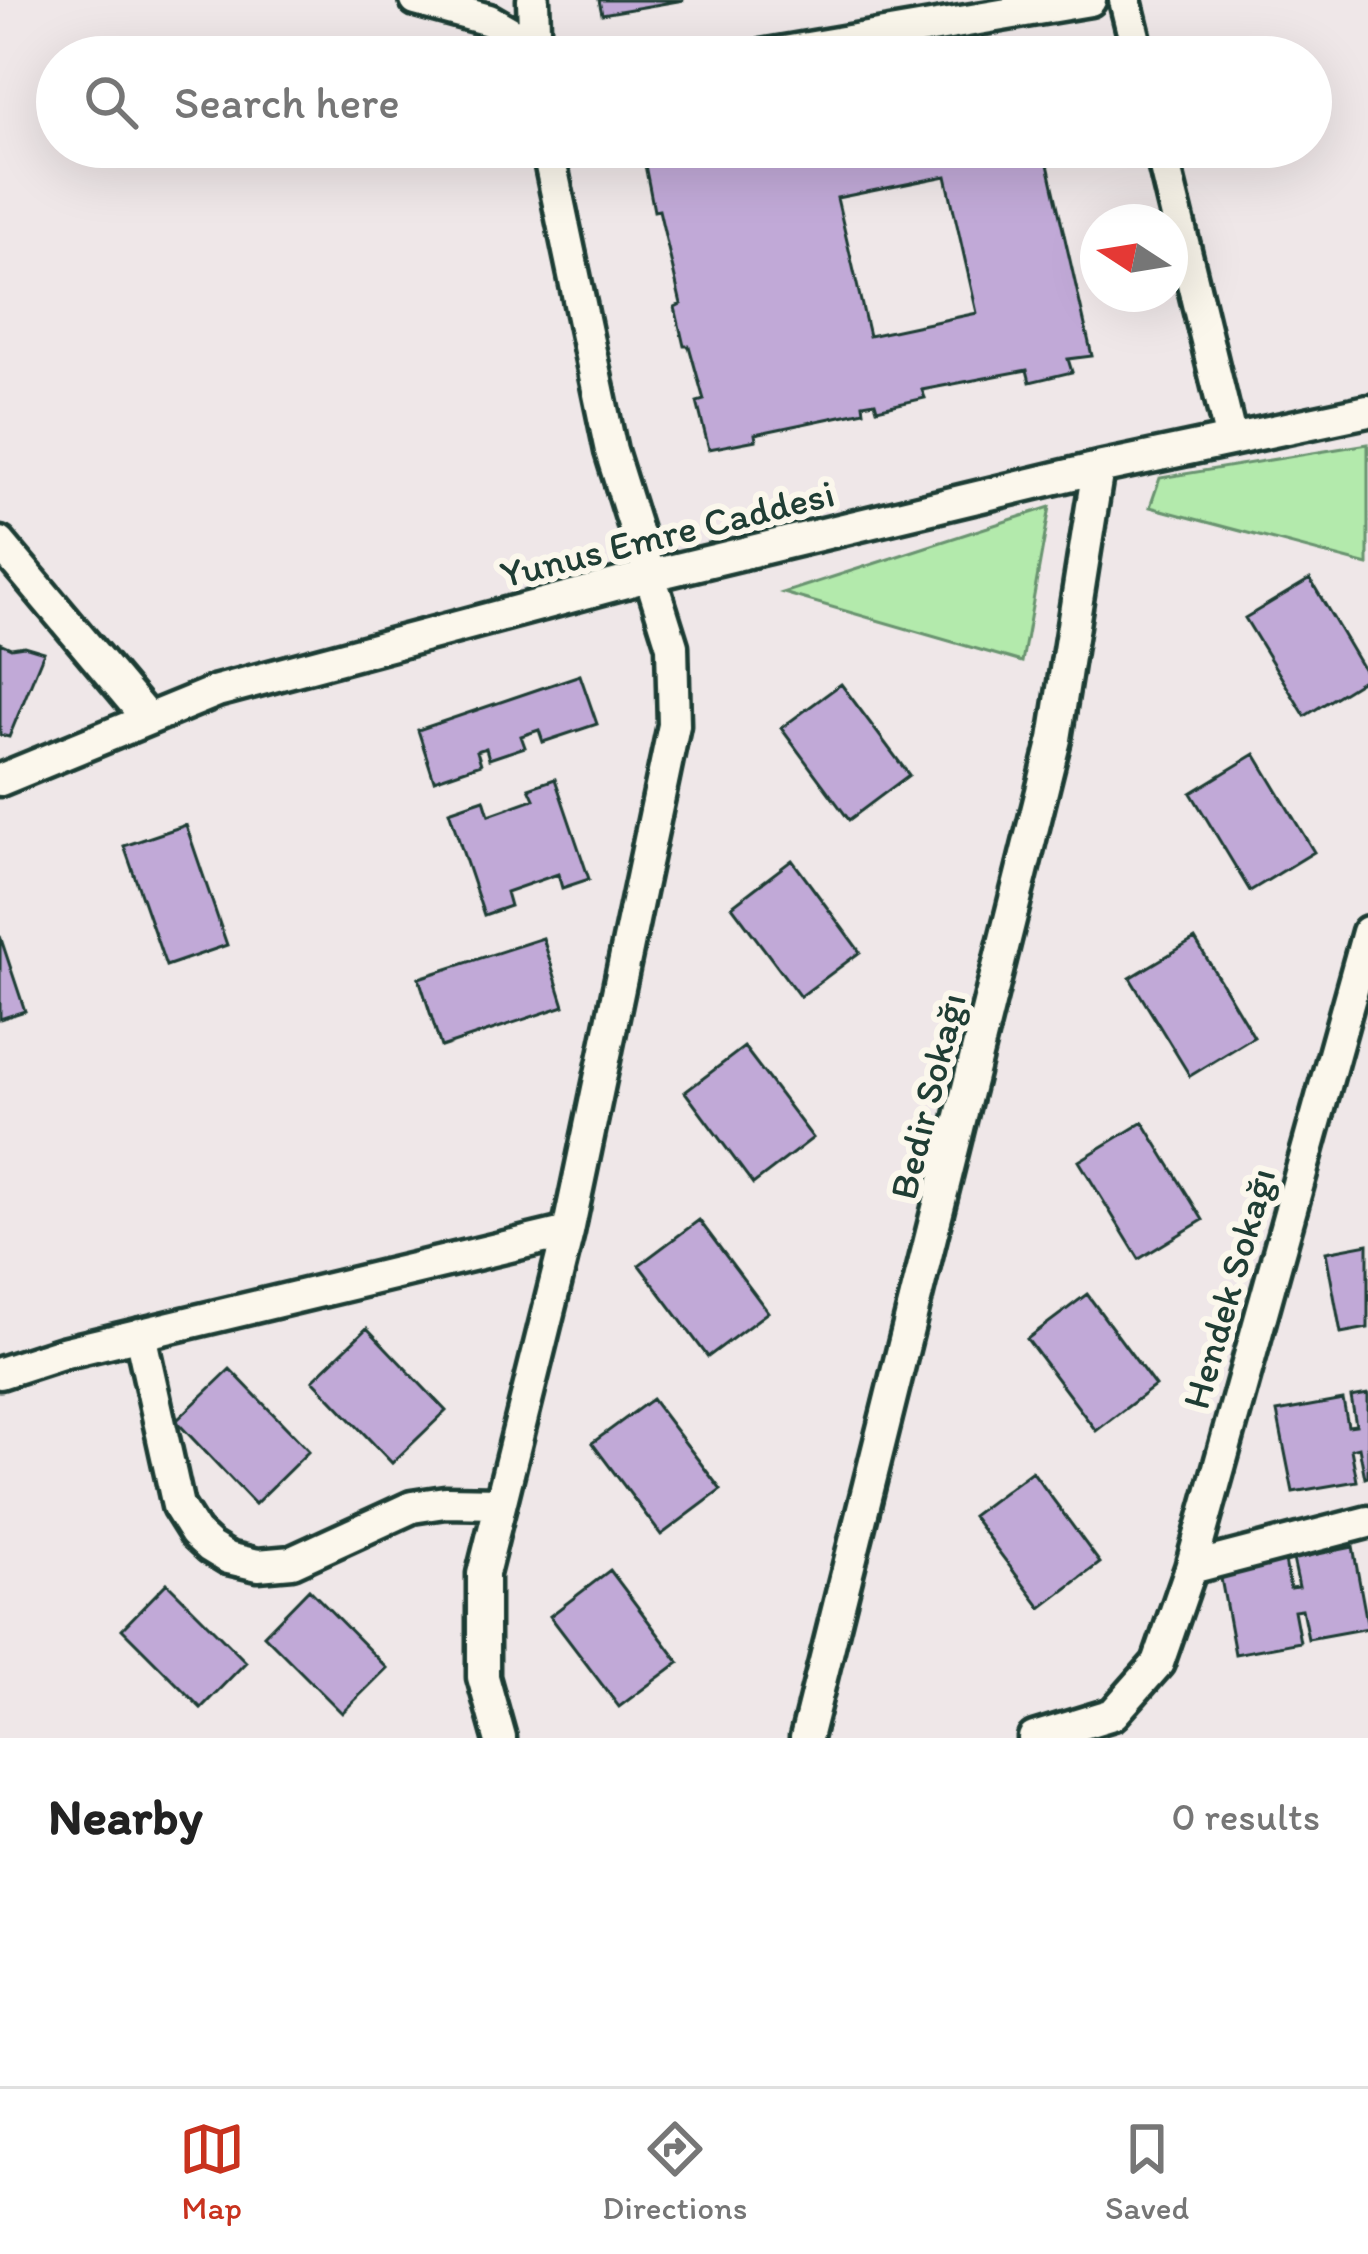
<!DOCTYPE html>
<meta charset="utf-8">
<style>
:root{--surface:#fff;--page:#f6f6f6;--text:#222;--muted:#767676;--line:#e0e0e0;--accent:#c8321e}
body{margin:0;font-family:Itim,sans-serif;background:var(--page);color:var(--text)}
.compass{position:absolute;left:1080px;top:204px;width:108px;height:108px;border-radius:50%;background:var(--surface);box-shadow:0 12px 48px #0002;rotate:282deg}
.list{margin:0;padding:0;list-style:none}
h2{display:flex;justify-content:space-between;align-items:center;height:156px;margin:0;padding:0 48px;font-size:51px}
h2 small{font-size:39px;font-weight:400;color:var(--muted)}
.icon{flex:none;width:66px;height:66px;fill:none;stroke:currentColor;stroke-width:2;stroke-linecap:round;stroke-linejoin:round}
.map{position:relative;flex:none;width:1368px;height:1738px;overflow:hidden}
.search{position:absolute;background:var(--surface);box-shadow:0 12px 48px #0002;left:36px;right:36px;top:36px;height:132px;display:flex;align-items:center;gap:30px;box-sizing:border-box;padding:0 42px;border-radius:66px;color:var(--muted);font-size:45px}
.sheet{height:348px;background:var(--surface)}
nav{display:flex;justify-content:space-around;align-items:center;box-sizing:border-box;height:168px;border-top:3px solid var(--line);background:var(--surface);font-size:33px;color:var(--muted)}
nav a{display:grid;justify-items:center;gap:6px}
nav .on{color:var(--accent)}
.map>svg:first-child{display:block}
.green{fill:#b3eaac;stroke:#699470;stroke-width:3}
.building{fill:#c1a9d7;stroke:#1f3d34;stroke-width:3;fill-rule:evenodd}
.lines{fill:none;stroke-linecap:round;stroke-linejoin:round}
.minor-casing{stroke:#1f3d34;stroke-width:39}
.minor{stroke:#fbf7ec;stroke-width:30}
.labels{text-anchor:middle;stroke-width:12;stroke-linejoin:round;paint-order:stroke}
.street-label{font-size:39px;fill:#1f3d34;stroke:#fbf7ec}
</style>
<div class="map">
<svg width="1368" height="1738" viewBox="0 0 1368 1738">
<rect width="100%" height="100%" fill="#efe7e8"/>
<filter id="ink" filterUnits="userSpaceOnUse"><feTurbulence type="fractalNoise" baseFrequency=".00833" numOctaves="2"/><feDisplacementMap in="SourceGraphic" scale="24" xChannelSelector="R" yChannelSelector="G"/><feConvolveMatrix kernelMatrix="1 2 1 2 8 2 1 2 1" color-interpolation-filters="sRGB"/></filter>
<g filter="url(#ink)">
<path class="green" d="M1368,444V565L1150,507L1160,478Z
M1050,507L1022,662L783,593Z"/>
<path class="building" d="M599,0H684L602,14Z
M747,147H1044L1092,356L1068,359L1072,372L1030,382L1027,370L922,390L925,398L877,409L875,402L863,404L864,411L755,434L756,440L709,449L697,402L704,400L689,346H684L675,307L681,304L659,210L654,211L645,165L692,153L694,160ZM946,176L977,313L869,336L837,198Z
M1310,579L1368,677L1305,716L1245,618Z
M0,643L11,648L24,646L44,652L9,737L0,735Z
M580,675L597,724L543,742L539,730L521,736L525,747L489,759L486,748L477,751L481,764L434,780L418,730Z
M841,684L909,775L849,820L781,728Z
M1255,754L1314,852L1250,891L1191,793Z
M555,779L589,879L562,888L558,874L506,892L510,906L484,915L449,811L484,799L489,815L534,799L529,788Z
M186,825L227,945L166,966L124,846Z
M792,860L860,952L800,997L732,906Z
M0,936L25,1011L0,1019Z
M543,938L564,1006L441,1047L419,978Z
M1195,939L1254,1037L1190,1076L1130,978Z
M744,1047L813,1138L753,1184L685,1092Z
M1143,1122L1203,1220L1139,1259L1079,1161Z
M699,1220L768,1312L708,1357L639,1265Z
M1368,1244V1328L1341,1333L1326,1252Z
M1087,1294L1155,1386L1096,1431L1027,1339Z
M367,1328L446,1411L392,1463L313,1380Z
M230,1369L309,1451L255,1504L176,1421Z
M1368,1394V1477L1365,1478L1359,1447L1351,1449L1357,1481L1293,1492L1277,1412L1343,1400L1348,1426L1356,1425L1351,1397Z
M652,1399L721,1490L661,1535L592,1443Z
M1032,1471L1100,1563L1041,1608L972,1516Z
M1353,1547L1368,1628L1308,1639L1302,1609L1294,1610L1300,1642L1235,1654L1220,1573L1285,1561L1290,1588L1299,1587L1293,1559Z
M610,1570L679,1662L619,1707L550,1616Z
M167,1583L246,1662L201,1708L122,1629Z
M309,1589L387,1668L342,1713L264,1635Z"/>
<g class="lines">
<defs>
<path id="minor" d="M416,0L489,20L534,46
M533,0L535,57
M1125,0L1139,57
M755,57L1090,0
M1160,147L1231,440
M0,543L147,718
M0,780L217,691L652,575L1098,468L1368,411
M140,1334L178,1506L195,1533L210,1547L228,1558L258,1565L292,1562L412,1507L445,1502L500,1503
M0,1373L62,1353L568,1232
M1191,1568L1368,1522
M500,1738L483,1677V1574L568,1232L674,725L672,646L611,451L547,147
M806,1738L1055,739L1098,468
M1034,1738L1113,1714L1158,1663L1191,1568L1368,932"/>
</defs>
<use href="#minor" class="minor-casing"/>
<use href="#minor" class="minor"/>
</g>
</g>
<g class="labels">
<g class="street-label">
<text transform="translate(667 533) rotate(-14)" y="14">Yunus Emre Caddesi</text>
<text transform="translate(927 1096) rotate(-76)" y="14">Bedir Sokağı</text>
<text transform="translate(1228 1288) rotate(-74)" y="14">Hendek Sokağı</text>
</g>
</g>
</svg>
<svg class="compass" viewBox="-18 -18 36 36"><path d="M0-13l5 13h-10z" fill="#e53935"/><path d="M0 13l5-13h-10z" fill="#767676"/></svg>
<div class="search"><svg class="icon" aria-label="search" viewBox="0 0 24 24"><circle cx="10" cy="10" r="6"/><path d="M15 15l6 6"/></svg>Search here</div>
</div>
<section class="sheet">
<h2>Nearby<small>0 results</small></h2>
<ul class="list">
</ul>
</section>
<nav>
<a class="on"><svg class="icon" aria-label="map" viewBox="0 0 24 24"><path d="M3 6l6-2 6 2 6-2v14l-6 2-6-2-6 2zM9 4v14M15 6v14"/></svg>Map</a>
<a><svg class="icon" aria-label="directions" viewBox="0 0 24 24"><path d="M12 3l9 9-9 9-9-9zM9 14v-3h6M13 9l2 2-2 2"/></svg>Directions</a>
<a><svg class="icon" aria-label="saved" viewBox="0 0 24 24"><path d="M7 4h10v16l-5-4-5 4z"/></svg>Saved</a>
</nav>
